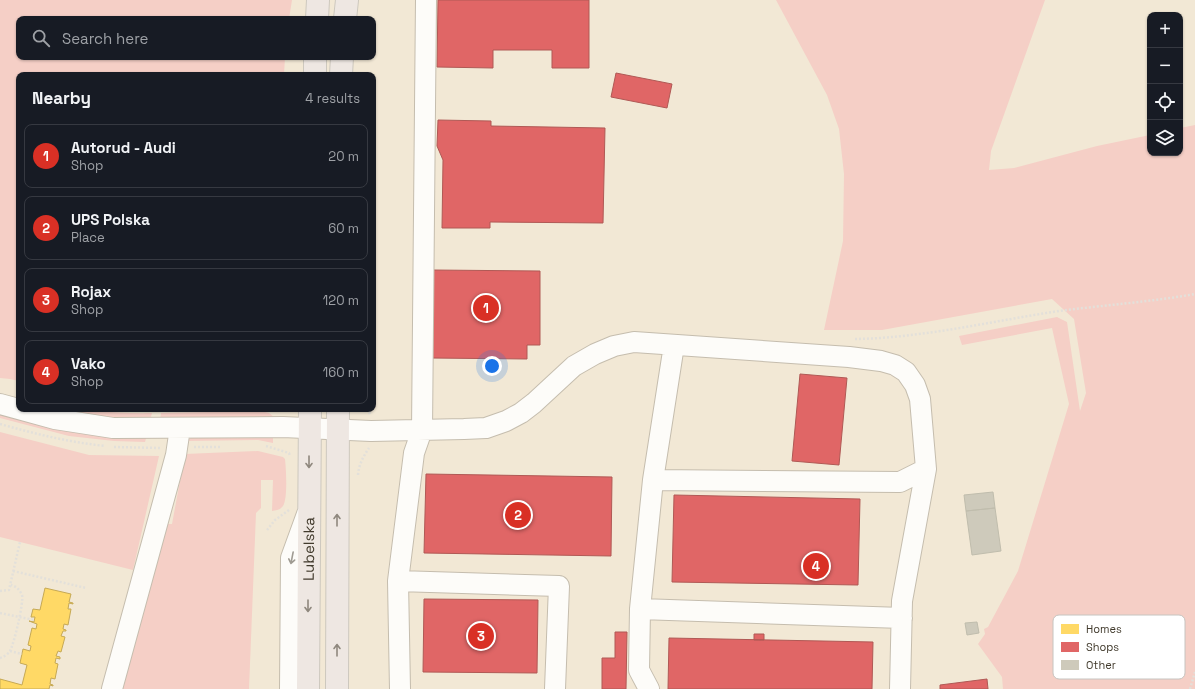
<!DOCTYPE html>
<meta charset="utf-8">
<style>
:root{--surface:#171b24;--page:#242831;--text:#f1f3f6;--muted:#9ea1a6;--line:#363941;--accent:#d93025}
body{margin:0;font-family:"Space Grotesk",sans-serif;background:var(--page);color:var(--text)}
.controls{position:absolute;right:12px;top:12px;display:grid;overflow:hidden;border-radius:8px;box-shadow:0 1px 3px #0004}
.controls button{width:36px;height:36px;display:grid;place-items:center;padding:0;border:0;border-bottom:1px solid var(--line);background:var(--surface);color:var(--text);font:20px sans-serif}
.you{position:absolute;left:492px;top:366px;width:14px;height:14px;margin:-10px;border:3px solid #fff;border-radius:50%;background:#1a73e8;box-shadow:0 0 0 6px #1a73e833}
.badge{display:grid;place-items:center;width:26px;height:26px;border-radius:50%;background:var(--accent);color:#fff;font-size:13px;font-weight:700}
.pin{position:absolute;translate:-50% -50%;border:2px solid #fff;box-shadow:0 1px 4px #0006}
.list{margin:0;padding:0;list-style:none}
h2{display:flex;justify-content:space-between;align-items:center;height:52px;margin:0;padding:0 16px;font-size:17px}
h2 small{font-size:13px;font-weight:400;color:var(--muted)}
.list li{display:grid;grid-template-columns:26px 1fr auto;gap:12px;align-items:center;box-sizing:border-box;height:64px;margin:0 8px 8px;padding:0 8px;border:1px solid var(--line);border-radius:8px}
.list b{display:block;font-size:15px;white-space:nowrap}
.list p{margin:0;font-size:13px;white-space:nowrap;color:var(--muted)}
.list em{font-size:13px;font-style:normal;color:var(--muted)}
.icon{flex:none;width:22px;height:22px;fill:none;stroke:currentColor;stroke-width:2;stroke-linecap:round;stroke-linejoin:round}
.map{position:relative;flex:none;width:1195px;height:689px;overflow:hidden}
.search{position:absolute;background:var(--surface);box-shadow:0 1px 3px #0004;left:16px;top:16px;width:360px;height:44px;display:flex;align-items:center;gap:10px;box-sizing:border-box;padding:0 14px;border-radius:8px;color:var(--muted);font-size:15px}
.panel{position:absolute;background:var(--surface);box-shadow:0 1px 3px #0004;left:16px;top:72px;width:360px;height:340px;border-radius:8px}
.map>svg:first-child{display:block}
.green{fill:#f5cfc6}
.homes{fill:#ffd966;stroke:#c6a955}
.shops{fill:#e06666;stroke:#b05955}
.building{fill:#cecabb;stroke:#c0bdad}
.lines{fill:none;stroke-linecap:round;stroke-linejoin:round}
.minor-casing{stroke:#c5bdae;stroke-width:22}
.major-casing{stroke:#cdc8be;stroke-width:24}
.path{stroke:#e3e0da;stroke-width:2.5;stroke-dasharray:2 2;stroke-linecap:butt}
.minor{stroke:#fdfcf9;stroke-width:20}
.major{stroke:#eee7e2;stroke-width:22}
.oneway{stroke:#8f887e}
.oneway2{stroke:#9f9b92}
.labels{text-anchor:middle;stroke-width:4;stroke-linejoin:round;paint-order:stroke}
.street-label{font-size:15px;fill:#413a2c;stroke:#fff}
.key{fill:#fff;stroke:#c6c4c0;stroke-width:1}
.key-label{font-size:11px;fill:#413a2c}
</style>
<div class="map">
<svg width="1195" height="689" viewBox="0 0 1195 689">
<rect width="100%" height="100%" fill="#f2e8d5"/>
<path class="green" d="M0,0H292L289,19H19V57H285L284,75H19V381L10,379L0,378Z
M776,0H1045L991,151L989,170L1014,168L1097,146L1150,135V153H1180V128L1195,125V689H1003L1002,677L978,644L985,634L984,629L988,627L1018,571L1069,404L1052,328L962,345L959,336L1057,317L1067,322L1080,411L1086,393L1074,319L1052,299L882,330H824L843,241L844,174L839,129L827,95Z
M48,409C83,409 117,414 152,413L150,420L112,419Z
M0,411L147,435L145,442L114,441L69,436L0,418Z
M261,411L269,413L274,417L160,420L161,413Z
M0,432L89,455L159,456L133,570L0,537Z
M273,436V443L258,440L187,441L192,437Z
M258,451L283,457L285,459C286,468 288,498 283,506C280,510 277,510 272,511L273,480H261V508L256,513L249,689H118L165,524H172L185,454Z"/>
<path class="homes" d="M45,588L71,594L69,602L73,603V604L69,603L68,609H71L68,625L64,624L63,629L66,630V631H63L61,636L65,637L61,652L58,651L56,656L60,657V659L56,658L55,663L58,664L55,679L51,678L50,684L53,685V686L50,685L49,689H0V679L22,685L27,665L20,663L23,649L30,651L31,646L28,645L32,628L36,629L37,624L29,621L34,622L35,617H31L33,609L40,610Z"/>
<path class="shops" d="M438,0H589V68H552V50H493V68L437,67Z
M616,73L672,84L667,108L611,97Z
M438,120L491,121V126L605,128L603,223L490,222V228H442L443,160L437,146Z
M432,270L540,271V345H527V359L431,358Z
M800,374L847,378L839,465L792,461Z
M426,474L612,477L611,556L424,553Z
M674,495L860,499L858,585L672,582Z
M424,599L538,600L537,673L423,672Z
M615,632H627L626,689H602V658H615Z
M754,634H764V640H754Z
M669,638L873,642L872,689H668Z
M987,679L988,689H940V685Z"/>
<path class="building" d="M993,492L995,508L966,511L964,495Z
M995,508L1001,551L972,555L966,511Z
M977,622L979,633L967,635L965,623Z"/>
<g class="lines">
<defs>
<path id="minor" d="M0,404L55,419L113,428L283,427L371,431L464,429L486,428L506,421L521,413L534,403L574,366L595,354L614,346L634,342L849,357L881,361L895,365L906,372L915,385L920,399L926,469L902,601L900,689
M653,480L900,482L926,469
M398,581L414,453L422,430L426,0
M640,609L653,480L674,345
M112,689L176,455L180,428
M290,689L291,558L307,514
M400,689L398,581L559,586L555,689
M649,689L639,670L640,609L902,618"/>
<g id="major">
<path d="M317,19L318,0"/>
<path d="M345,19L347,0"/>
<path d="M315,75V57"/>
<path d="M341,75L342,57"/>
<path id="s1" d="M308,689L310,409"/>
<path d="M337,689L338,409"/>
</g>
</defs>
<use href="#minor" class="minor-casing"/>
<use href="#major" class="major-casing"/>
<path class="path" d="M855,339C923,338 992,321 1059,311C1105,305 1150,302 1195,294
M367,409L370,414
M0,424C36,434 68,442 105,446
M266,446L289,453L290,456
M114,447L161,448
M194,447H221
M358,475C359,464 363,457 369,448
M267,530L275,520L289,510
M13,571L86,588
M0,591L9,590L20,542
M0,613L34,620
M10,651L22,654
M0,658C4,657 8,654 10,651C14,644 24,602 22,595C20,590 16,586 11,585
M1190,689L1195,672"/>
<use href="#minor" class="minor"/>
<use href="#major" class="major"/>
</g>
<defs><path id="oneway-shaft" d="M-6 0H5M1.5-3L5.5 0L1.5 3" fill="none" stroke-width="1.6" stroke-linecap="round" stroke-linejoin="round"/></defs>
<g class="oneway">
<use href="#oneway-shaft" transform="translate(309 462) rotate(90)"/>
<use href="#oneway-shaft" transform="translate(337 520) rotate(-90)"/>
<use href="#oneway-shaft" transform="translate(308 606) rotate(90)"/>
<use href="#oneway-shaft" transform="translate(337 650) rotate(-90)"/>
</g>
<use class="oneway2" href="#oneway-shaft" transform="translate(292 558) rotate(101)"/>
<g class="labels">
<g class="street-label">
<text dy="5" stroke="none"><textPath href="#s1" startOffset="140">Lubelska</textPath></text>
</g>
</g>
<rect x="1053" y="615" width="132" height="64" rx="6" class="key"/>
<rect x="1061" y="624" width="18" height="10" fill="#ffd966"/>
<rect x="1061" y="642" width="18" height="10" fill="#e06666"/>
<rect x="1061" y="660" width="18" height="10" fill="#cecabb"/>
<g class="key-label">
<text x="1086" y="633">Homes</text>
<text x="1086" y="651">Shops</text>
<text x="1086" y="669">Other</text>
</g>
</svg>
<div class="controls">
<button>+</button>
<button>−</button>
<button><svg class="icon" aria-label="locate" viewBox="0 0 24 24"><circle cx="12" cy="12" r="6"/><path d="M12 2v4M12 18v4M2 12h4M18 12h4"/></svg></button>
<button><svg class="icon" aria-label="layers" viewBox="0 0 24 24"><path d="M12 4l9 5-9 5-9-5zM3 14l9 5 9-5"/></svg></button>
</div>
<div class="you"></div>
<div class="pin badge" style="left:486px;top:308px">1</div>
<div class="pin badge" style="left:518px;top:515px">2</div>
<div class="pin badge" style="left:481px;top:636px">3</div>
<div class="pin badge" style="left:816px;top:566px">4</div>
<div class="search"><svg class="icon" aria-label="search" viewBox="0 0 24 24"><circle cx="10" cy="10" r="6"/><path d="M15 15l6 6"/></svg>Search here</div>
<section class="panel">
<h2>Nearby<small>4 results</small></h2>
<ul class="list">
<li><span class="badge">1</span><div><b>Autorud - Audi</b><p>Shop</p></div><em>20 m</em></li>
<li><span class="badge">2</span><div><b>UPS Polska</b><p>Place</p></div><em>60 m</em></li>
<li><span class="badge">3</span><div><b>Rojax</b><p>Shop</p></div><em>120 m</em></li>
<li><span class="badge">4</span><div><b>Vako</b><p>Shop</p></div><em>160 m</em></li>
</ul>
</section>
</div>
